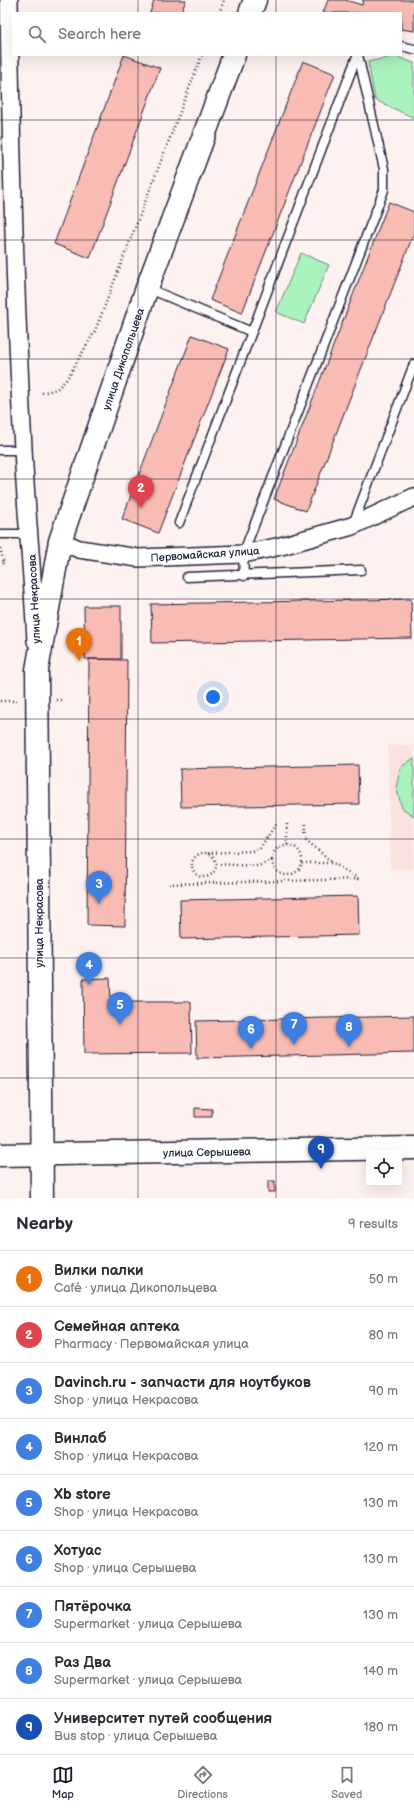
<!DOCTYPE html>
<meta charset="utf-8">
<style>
:root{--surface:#fff;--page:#f7f7f7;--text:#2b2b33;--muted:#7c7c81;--line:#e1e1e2;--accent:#111827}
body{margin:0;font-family:"Balsamiq Sans",sans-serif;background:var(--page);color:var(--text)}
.controls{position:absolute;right:12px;bottom:12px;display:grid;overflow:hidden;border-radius:0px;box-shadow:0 4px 16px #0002}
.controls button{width:36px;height:36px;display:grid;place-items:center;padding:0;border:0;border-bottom:1px solid var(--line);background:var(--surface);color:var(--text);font:20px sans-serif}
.you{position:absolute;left:213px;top:697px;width:14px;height:14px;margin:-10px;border:3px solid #fff;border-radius:50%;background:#1a73e8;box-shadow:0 0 0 6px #1a73e833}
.badge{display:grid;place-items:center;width:26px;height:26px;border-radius:50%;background:var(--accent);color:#fff;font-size:13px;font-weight:700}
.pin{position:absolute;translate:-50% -33px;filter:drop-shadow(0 1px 2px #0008)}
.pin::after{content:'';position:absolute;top:21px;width:14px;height:12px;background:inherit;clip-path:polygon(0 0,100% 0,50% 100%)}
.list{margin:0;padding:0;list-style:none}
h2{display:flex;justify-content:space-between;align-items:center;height:52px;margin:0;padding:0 16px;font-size:17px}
h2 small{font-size:13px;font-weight:400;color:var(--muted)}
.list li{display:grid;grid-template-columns:26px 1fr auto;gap:12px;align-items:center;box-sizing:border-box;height:56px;padding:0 16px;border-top:1px solid var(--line)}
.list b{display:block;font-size:15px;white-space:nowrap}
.list p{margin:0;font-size:13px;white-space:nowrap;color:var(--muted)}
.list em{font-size:13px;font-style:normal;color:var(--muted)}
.icon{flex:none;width:22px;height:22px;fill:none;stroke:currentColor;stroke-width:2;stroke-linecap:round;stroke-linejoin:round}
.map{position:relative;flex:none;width:414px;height:1198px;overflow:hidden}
.search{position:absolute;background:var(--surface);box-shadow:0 4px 16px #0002;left:12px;right:12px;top:12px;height:44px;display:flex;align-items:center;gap:10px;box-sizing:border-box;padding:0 14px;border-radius:0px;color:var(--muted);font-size:15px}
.sheet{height:556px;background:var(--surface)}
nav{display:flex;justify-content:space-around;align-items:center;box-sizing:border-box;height:56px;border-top:1px solid var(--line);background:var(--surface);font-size:11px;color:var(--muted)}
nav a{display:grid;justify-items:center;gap:2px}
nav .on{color:var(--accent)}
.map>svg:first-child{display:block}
.built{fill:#fce2de}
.green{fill:#a9f1bd;stroke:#668a7c}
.building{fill:#f8bcb5;stroke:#22223b}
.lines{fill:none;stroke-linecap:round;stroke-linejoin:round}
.lane-casing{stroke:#22223b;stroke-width:11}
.street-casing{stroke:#22223b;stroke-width:20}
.secondary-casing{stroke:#22223b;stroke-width:25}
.primary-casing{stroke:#22223b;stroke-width:25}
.path{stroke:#22223b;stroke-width:2.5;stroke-dasharray:1 3;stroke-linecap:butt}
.lane{stroke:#fff;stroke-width:8}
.street{stroke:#fff;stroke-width:17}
.secondary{stroke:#fff;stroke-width:22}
.primary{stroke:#fff;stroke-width:22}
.grid{fill:none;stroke:#22223b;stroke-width:1;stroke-opacity:0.55}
.labels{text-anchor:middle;stroke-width:3;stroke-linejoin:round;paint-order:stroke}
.street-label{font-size:11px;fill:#22223b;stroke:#fff}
</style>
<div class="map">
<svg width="414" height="1198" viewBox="0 0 414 1198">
<rect width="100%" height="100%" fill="#fef2f0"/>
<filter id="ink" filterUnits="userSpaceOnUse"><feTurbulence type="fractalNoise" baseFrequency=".025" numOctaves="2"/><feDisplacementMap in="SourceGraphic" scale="8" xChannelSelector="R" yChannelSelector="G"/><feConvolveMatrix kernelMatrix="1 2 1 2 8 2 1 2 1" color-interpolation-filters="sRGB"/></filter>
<g filter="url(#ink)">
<path class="built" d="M388,745H414V869H390Z"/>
<path class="green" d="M395,56L414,63V118L375,100L368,62Z
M301,253L329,265L304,324L276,312Z
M414,758V816L402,808L396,787L401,767Z"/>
<path class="building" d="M154,0H186L181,13H150Z
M328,0H345L362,5L363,0H414V31L401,29V13H323Z
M124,55L160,68L90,258L54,244Z
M303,61L335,74L242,313L210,300Z
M389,202L414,212V233L306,511L274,499Z
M192,335L229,349L158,533L122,519Z
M411,599L412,638L152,643L151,604Z
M84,606H121V659H85Z
M89,659L127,660L125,926L87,925Z
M358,765L359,804L181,807L180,769Z
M358,896L359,935L181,939L180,900Z
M110,978L111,1002H191L192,1053L84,1054L83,979Z
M414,1016V1053L197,1058L196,1021Z
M195,1108L212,1109V1117H195Z
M268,1181H275V1192H268Z"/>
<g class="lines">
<defs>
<path id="lane" d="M401,46L414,49
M147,288L252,332
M0,450H23
M179,523L357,56
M353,524L414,364
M0,534H30
M244,576L243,554L384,190V169L358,55
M187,577L361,570"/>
<path id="street" d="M9,0C11,149 15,299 23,448C26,512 33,577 36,641
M60,541L79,549L138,558L243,554L281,546L352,526L414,497"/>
<path id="secondary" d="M250,13L255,0
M42,1198L37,670L60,541L147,288L234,55"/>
<path id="primary" d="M0,1155L414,1148"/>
</defs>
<use href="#lane" class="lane-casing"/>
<use href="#street" class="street-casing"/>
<use href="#secondary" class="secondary-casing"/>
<use href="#primary" class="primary-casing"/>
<path class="path" d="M219,13L224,0
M42,393L57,389L67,379L95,331L202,55
M0,548L4,563H0
M56,700H64
M0,701H17
M306,824L305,839L333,863
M287,845V824
M272 860a15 15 0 1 1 30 0a15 15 0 1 1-30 0Z
M208,853L252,851L260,848L276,824
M192 865a12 12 0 1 1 24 0a12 12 0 1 1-24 0Z
M302,863H333L359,879
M216,864L258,866L273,860
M169,884L360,879"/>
<use href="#lane" class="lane"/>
<use href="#street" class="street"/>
<use href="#secondary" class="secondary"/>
<use href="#primary" class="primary"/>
</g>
</g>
<path class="grid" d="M138,0V13M276,0V13M138,55V1198M276,55V1198M0,120H414M0,240H414M0,359H414M0,479H414M0,599H414M0,719H414M0,839H414M0,958H414M0,1078H414"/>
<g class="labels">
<g class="street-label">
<text transform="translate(123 359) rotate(-71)" y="4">улица Дикопольцева</text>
<text transform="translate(205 554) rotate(-4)" y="4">Первомайская улица</text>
<text transform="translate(34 599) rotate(-93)" y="4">улица Некрасова</text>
<text transform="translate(39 923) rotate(-90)" y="4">улица Некрасова</text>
<text transform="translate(207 1152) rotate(-1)" y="4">улица Серышева</text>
</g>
</g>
</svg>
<div class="controls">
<button><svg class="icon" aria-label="locate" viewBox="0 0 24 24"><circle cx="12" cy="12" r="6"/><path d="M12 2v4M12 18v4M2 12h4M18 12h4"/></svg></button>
</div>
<div class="you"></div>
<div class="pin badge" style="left:79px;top:661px;background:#e8710a">1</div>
<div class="pin badge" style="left:141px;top:508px;background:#e0444e">2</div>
<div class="pin badge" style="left:99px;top:904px;background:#3f7fe0">3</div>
<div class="pin badge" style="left:89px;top:985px;background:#3f7fe0">4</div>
<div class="pin badge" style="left:120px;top:1025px;background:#3f7fe0">5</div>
<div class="pin badge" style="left:251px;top:1049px;background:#3f7fe0">6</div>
<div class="pin badge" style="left:294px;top:1045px;background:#3f7fe0">7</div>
<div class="pin badge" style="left:349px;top:1047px;background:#3f7fe0">8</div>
<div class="pin badge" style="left:321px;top:1169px;background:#1a4fb4">9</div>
<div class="search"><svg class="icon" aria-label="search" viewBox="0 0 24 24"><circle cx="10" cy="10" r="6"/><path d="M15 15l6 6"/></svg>Search here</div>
</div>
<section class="sheet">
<h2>Nearby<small>9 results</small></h2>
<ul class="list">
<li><span class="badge" style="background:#e8710a">1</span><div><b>Вилки палки</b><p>Café · улица Дикопольцева</p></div><em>50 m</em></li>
<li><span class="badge" style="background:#e0444e">2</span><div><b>Семейная аптека</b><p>Pharmacy · Первомайская улица</p></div><em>80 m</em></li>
<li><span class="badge" style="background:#3f7fe0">3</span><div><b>Davinch.ru - запчасти для ноутбуков</b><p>Shop · улица Некрасова</p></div><em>90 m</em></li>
<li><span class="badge" style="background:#3f7fe0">4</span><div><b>Винлаб</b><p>Shop · улица Некрасова</p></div><em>120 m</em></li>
<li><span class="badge" style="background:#3f7fe0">5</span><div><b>Xb store</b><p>Shop · улица Некрасова</p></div><em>130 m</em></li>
<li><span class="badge" style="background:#3f7fe0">6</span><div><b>Хотуас</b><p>Shop · улица Серышева</p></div><em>130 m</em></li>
<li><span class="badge" style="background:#3f7fe0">7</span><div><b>Пятёрочка</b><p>Supermarket · улица Серышева</p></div><em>130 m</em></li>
<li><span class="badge" style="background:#3f7fe0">8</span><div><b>Раз Два</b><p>Supermarket · улица Серышева</p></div><em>140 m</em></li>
<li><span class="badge" style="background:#1a4fb4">9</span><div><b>Университет путей сообщения</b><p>Bus stop · улица Серышева</p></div><em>180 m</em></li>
</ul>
</section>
<nav>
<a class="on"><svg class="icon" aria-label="map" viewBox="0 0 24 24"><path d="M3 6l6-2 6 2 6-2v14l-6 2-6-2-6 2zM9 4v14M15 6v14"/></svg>Map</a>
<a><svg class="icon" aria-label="directions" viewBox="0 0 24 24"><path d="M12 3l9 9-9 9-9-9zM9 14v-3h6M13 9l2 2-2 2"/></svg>Directions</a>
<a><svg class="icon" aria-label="saved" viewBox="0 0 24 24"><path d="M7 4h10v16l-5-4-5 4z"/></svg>Saved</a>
</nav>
